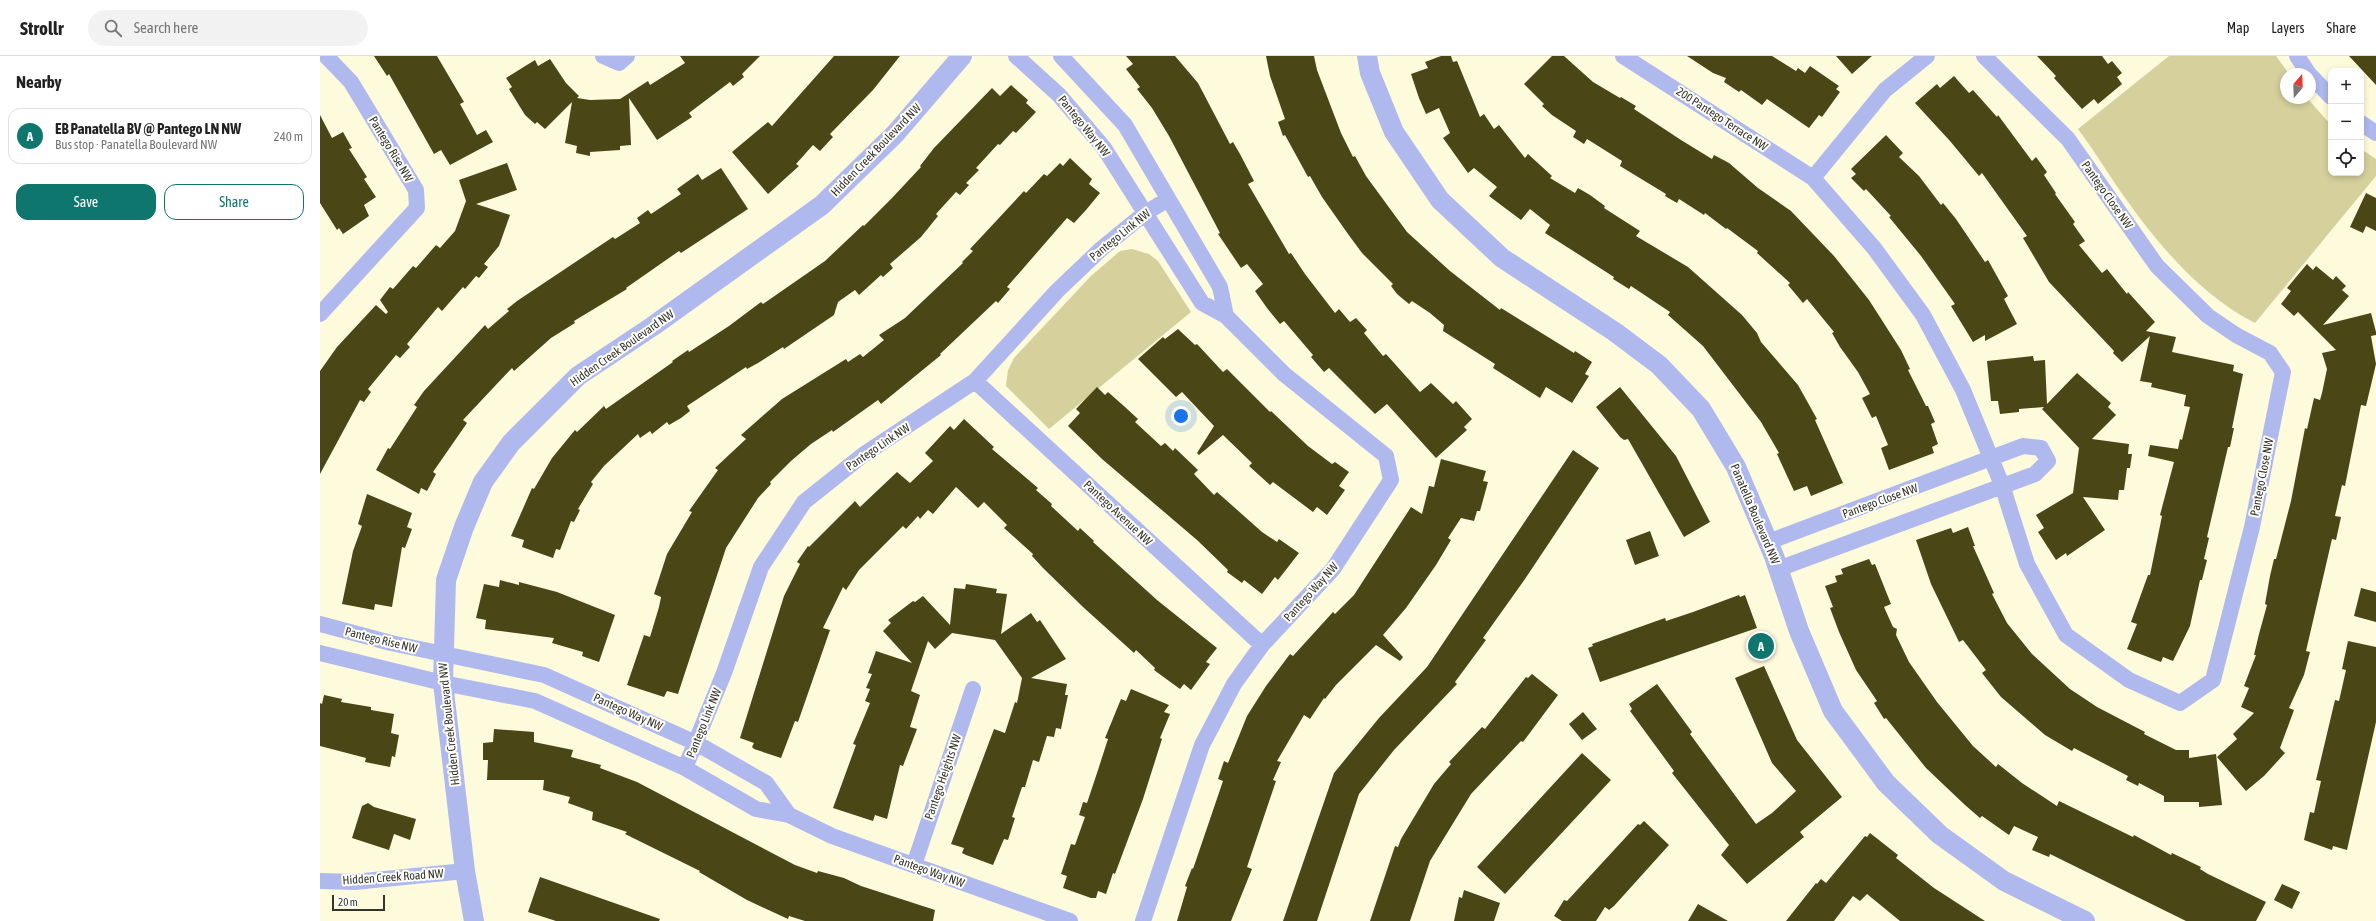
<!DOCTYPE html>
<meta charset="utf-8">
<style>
:root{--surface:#fff;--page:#f2f2f2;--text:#222;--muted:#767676;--line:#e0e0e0;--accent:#0f766e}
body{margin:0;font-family:"Asap Condensed",sans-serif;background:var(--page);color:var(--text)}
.controls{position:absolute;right:12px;top:12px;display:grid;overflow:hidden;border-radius:8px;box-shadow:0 2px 6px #0003}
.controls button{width:36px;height:36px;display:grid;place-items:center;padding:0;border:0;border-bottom:1px solid var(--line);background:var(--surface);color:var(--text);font:20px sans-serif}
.compass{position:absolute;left:1960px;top:12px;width:36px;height:36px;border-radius:50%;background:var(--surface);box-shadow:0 2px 6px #0003;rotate:19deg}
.scale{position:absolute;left:12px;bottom:10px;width:53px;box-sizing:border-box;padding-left:4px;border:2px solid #363529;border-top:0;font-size:11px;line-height:14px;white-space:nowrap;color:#363529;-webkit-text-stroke:3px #fff;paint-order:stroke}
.you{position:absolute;left:861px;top:360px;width:14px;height:14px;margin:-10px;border:3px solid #fff;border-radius:50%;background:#1a73e8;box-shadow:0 0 0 6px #1a73e833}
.badge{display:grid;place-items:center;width:26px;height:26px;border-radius:50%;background:var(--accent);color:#fff;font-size:13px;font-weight:700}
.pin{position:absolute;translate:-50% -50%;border:2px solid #fff;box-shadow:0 1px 4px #0006}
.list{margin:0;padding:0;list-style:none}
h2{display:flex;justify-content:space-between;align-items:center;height:52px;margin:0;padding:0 16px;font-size:17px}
h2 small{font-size:13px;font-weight:400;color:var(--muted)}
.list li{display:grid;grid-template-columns:26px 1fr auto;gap:12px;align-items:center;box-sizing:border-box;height:56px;margin:0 8px 8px;padding:0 8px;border:1px solid var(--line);border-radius:12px}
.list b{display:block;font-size:15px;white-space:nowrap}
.list p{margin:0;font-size:13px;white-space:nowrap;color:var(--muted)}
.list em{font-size:13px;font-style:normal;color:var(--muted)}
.actions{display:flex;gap:8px;padding:12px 16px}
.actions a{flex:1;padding:9px 0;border:1px solid var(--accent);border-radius:12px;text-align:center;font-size:14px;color:var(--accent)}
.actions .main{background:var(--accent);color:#fff}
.icon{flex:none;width:22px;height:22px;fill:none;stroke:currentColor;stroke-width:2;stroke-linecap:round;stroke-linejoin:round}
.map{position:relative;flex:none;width:2056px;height:865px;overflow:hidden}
header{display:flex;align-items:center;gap:24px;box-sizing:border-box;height:56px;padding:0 20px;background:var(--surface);border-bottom:1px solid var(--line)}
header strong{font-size:19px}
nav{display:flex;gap:22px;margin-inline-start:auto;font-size:14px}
.search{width:280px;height:36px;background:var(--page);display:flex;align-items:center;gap:10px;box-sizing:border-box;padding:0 14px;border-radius:22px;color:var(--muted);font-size:15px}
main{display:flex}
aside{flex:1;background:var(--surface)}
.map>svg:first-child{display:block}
.green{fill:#d5d09c}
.building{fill:#4b4616}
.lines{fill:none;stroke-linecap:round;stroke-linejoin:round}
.minor{stroke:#afb9ee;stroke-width:16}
.tertiary{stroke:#afb9ee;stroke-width:20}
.labels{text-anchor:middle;stroke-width:4;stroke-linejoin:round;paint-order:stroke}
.street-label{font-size:12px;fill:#363529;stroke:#fff}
</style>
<header>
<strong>Strollr</strong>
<div class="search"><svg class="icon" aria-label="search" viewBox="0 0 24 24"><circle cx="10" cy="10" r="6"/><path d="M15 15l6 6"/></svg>Search here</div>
<nav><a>Map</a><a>Layers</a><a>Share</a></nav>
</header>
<main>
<aside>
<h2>Nearby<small></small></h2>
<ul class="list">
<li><span class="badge">A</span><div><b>EB Panatella BV @ Pantego LN NW</b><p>Bus stop · Panatella Boulevard NW</p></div><em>240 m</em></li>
</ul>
<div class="actions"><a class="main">Save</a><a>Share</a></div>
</aside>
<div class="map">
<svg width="2056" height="865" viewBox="0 0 2056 865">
<rect width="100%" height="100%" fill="#fefbdd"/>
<path class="green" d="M1849,0H1956L1969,18H1966V42H1987L2011,69V117H2041V93L2056,103V120L1935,267C1876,237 1831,180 1794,126C1782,108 1771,90 1758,73Z
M812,193L829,198L838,205L871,256L729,373L686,330L688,314L694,302L771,220L800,195Z"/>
<path class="building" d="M54,0H117L144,46L140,48L157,79L166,74L173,86L130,109L121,94L114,98L69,18L67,20Z
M360,0H440L422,18L424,21L413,30L410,26L369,57L372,61L337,84L309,42L311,89L300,90V94L270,96V100L256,97L257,90L245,87L252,46L225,73L217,66L215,68L205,59L189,33L192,31L186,22L215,4L218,10L230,3L246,27L259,40L257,42L270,44L300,43L328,25L330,29L365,7Z
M514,0H580L553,34L510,78L513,81L500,95L493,89L476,108L479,110L448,138L412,96L448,66L452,70Z
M806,0H855L878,27L910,88L913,86L920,98L934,125L928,128L969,198L971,197L985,218L1015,257L1019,253L1030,266L1036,262L1047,274L1044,277L1063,300L1066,298L1100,336L1111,327L1133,348L1136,345L1152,363L1144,371L1147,374L1116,402L1067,348L1055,358L1009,312L1004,316L991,301L993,299L964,265L960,268L947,252L935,235L943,228L927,208L921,212L898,178L900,177L849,80L832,52L817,33L820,31L806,13L813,8Z
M946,0H994L997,14L1021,77L1033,101L1035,100L1046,120L1087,176L1130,215L1180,254L1181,252L1254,297L1255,295L1272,306L1265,318L1269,320L1252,347L1226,331L1220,342L1173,312L1175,308L1123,275L1124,269L1110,257L1092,245L1089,248L1077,238L1071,230L1073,228L1042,197L1028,178L1002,141L990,120L988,121L965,79L963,80L958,66L965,63L950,20Z
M1121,0H1131L1133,6L1137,5L1160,61L1164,58L1174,73L1179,69L1205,102L1208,98L1232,120L1230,122L1255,137L1258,132L1270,139L1285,150L1284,152L1320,175L1316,180L1368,211L1422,259L1437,277L1441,286L1478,329L1497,363L1495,364L1523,427L1491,440L1487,430L1474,435L1457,398L1459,397L1441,366L1383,290L1348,259L1350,256L1311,230L1309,233L1293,223L1294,221L1225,177L1230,169L1210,153L1201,164L1169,140L1177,131L1154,112L1148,117L1123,82L1130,77L1119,52L1106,58L1099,42L1091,18L1108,12L1105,6Z
M1232,0H1244L1273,26L1300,42L1301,41L1316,50L1314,53L1361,84L1392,103L1394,99L1409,107L1438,132L1471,155L1514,200L1549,244L1581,294L1590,313L1588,314L1606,350H1608L1615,366L1611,368L1618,388L1612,391L1614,397L1569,414L1561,392L1568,389L1556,360L1552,362L1542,342L1550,338L1538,316L1520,291L1512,277L1514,276L1487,243L1483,247L1468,229L1470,227L1437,197L1438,195L1407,172L1406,173L1385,157L1384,159L1359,143L1357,147L1345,140L1346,138L1300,110L1302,105L1267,83L1264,88L1253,81L1256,75L1232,59L1222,50L1224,48L1204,28Z
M1367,0H1452L1476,15L1478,12L1485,17L1490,10L1519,30L1516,33L1520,36L1502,61L1499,59L1489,72L1447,43L1442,49L1421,34L1419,36L1404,26L1406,22L1393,17Z
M1516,0H1552L1532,18Z
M1717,0H1782L1788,8L1792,5L1802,17L1797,21L1802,28L1778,48L1774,43L1762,53L1734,22L1736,20Z
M2029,0H2056V29Z
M1634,20L1649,37L1653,34L1677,61L1678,59L1712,105L1716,101L1727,116L1724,119L1736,137L1735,138L1755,166L1753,168L1765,185L1759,189L1782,217L1787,213L1807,238L1808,236L1835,266L1826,275L1856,281L1852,296L1914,309L1913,315L1923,318L1912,372H1914L1910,391H1908L1887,481L1889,482L1884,503L1887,504L1882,524H1880L1870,570L1853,605L1843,601L1841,606L1807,593L1817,568L1811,566L1828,519H1830L1842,460L1840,459L1854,406L1828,400L1830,389L1858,393L1860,383L1862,384L1870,351L1864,350L1866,339L1831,331L1832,327L1820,325L1830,280L1802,306L1793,297L1794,295L1729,226L1703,182L1707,180L1662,117L1659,120L1630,85L1595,47L1617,28L1620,32Z
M691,29L708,44L706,47L716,56L696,77L693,75L680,89L678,88L656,112L659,114L646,127L649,129L640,139L636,136L616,158L618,160L601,181L570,208L573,212L563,221L561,219L539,239L535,234L518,246L514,259L464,293L463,291L438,307L427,313L426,311L367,350L370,355L361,362L349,369L347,366L332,378L330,375L320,382L318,378L284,410L271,426L273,428L258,453L260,454L254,466L251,465L240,494L236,493L233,502L202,491L204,484L191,480L212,432L214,433L232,402L255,374L257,376L284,350L286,353L353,306L352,305L368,294L369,296L409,270L441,246L443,248L505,205L543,169L544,170L572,142L601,111L600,110L614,92L672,32L680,40Z
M0,59L12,82L23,76L32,92L29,93L47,121L44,123L56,141L44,149L49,160L23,178L19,172L17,174L0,147Z
M1566,79L1583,97L1579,101L1599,120L1621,149L1623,147L1636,163L1665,206L1668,204L1688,240L1684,243L1697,268L1665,285V279L1653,286L1631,250L1635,248L1601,200L1569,161L1571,160L1546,133L1544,135L1531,122L1536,118L1531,113Z
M750,102L772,123L769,128L780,137L766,154L754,167L747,162L687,231L690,233L678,247L676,245L620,298L621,299L561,348L558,344L513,376L512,374L491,388L471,405L450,426L451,428L438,442L406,492L358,638L347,635L344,641L307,629L324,579L330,581L339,551L341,541L334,538L347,498L372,456L369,455L398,414L395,412L426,383L421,379L462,343L526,303L528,306L540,298L543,301L564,284L559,279L585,262L643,207L642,206L653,195L650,193L704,135L706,137L724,118L727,120L740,107L743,110Z
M187,107L197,134L156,148L190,159L179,190L164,208L168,211L159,222L156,220L145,233L143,231L122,255L118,251L87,288L90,291L80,302L76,299L48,333L51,336L44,346L40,344L0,418V315L17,291L56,249L66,258L68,256L60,244L70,231L73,233L93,210L96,212L116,189L120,192L135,175L146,145L139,124Z
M401,112L428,153L361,197L359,195L306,232L307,233L254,265L255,267L231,282L194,315L192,312L143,364L147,367L113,416L116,418L107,435L101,432L99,438L56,414L68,392L70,393L97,351L94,349L104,335L165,269L168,273L189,255L187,253L197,245L293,181L295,183L320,167L317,162L328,154L331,158L361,138L357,133L378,118L382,124Z
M2046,137L2056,142V175L2046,170L2043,177L2030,171Z
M1987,208L1993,214L1996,210L2013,224L2016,220L2026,230L2022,234L2029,240L2003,269L2051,257L2056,276V279L2051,280L2056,308L2046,350L2041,349L2025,430L2022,429L2015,460L2021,461L2016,484L2012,483L1986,595L1990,596L1984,619L1969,652L1974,654L1960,692L1965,697L1944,720L1926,735L1897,701L1917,683L1913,678L1934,657L1921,651L1929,632L1924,630L1936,599H1934L1939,578L1947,549L1945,548L1950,520L1954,503H1956L1971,445L1985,372L1987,373L1994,342L2000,344L2002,337L2007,313L2002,297L2016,294L1978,256L1974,260L1961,248L1971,235L1967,232Z
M858,273L875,289L877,288L903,316L907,313L950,356L951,355L988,390L1012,408L1015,406L1029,416L1019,430L1025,434L1007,459L997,451L993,456L953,426L950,429L929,410L932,407L903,379L879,399L877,397L894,370L862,336L856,341L818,303L843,281L845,283Z
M1713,300L1714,305L1725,304L1727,348L1757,317L1791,347L1788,351L1796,359L1772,383L1809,388L1808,398H1812L1810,412H1807L1804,434H1799L1798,444L1763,441L1785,474L1747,500L1746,497L1736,504L1718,476L1724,472L1716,459L1753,437L1759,392L1722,353L1724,351L1699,353V356L1680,358L1678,345H1671L1667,305Z
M777,331L785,339L788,336L805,351L818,363L815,366L841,390L845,387L853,395L855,392L878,414L874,418L894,439L897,436L942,476L957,486L959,483L979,497L958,524L955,521L942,538L924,524L922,527L907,516L908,514L877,484L782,403L748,370L760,357L756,353Z
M1300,331L1356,400L1390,466L1364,481L1308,383L1304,384L1300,381L1276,351Z
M644,363L674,391L672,393L718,432L716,434L732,448L731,450L758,475L760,472L774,485L773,486L837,544L897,592L886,606L890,608L871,634L864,628L860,633L834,614L835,612L816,594L814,597L763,551L723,512L712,500L713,498L684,472L687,469L664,446L658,452L636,431L613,458L608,454L600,463L598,460L586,473L583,470L539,514L526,534L523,531L503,572L510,574L478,666L475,665L461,702L434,693L432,691L434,687L420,682L464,540L480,508L477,506L488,490L489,491L535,445L540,451L577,416L590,427L613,405L605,397L630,370L634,374Z
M1253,394L1279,412L1205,523L1163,582L1166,584L1135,626L1137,628L1074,694L1039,738L997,865H963L1014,717L1059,662L1107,611Z
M1121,403L1166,415L1163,425L1168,426L1160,455H1157L1154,465L1141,462L1128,482L1131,484L1116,509L1086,552L1063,579L1083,601L1080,605L1056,589L1016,629L1005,643L1004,642L990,663L984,659L957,705L961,706L953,724L956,725L927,811L932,813L911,865H857L867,831L865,830L872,812L873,813L903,725L898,723L904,705L908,707L927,660L946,630L970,598L973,600L1013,556L1015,558L1034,539L1091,451L1102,458L1109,430L1114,431Z
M47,438L92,457L87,471L92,473L85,492L82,491L72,551L55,548L54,554L22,548L33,495L42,470L38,468Z
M1648,471L1655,490H1653L1674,537L1672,538L1687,567L1712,598L1750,633L1777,651L1825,676L1824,678L1856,694H1869V702L1896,698L1902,749L1879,751V746H1844V740L1819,727L1818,730L1806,724L1808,720L1754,692L1752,695L1725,679L1681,641L1662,617L1666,614L1643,584L1639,586L1611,528L1596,484L1631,472L1633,477Z
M1330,475L1339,500L1315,509L1306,484Z
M1549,503L1552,509L1555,508L1571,548L1564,551L1573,571L1577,573L1576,579L1589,606L1617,646L1653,690L1676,711L1678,708L1702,727L1737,750L1739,745L1813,781L1814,779L1851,799L1852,797L1881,811L1880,813L1888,818L1946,846L1936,865H1866L1730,798L1729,801L1712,794L1718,781L1694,770L1689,779L1662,760L1660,762L1645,749L1606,712L1566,662L1564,663L1554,647L1557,645L1536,614L1519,576L1510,552L1513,551L1505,530L1517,526L1515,520L1523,518L1521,513Z
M180,524L199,529V526L237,536L295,559L279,606L262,600L263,596L232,587L234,582L165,573L166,564L156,562L164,528L179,531Z
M646,528L677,533L676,537L687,538L681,578L711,557L717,566L720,564L746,603L711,622L747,628L745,639H748L741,673L736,672L734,681L727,680L719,706L713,704L705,731H702L692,761L695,762L688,784L684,783L673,809L646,799L642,797L644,792L631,788L674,673L685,677L695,646L697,647L702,622L675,584L632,577L615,593L608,585L591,635L600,639L590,671L597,673L583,710L580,709L567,763L555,759L553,765L513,752L536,689L533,688L550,647L545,645L550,633L546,632L552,618L548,617L556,595L592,607L563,575L571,567L568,564L593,545L595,546L603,540L630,569L634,532L645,533Z
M2041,532L2056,536V566L2034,560Z
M1419,539L1420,541L1425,539L1437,572L1280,626L1268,592L1273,590L1272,588L1345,562L1346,565L1373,556Z
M2028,585L2056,591V666L2027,794L2013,790L2012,794L1984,784L1990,756L1994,757L2001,725L1996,724L2015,644L2019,645L2026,614L2022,613Z
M1444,610L1477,684L1522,741L1480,776L1484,781L1427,828L1401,799L1409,789L1352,717L1354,715L1310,655L1312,653L1309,648L1337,628L1372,676L1370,678L1436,768L1452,757L1476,735L1452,707L1415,622Z
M1212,618L1238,639L1203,686L1201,685L1151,738L1110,805L1090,865H1050L1075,790L1078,791L1081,783L1114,728L1131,708L1129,706L1162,671L1165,673L1206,621L1208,622Z
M811,633L849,649L844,656L850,658L840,682L842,683L823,743L795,818L793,817L786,838L778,835L776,842H771L743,832L747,820L741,818L751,788L755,789L765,761L759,759L763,746L767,747L778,714L788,683L785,682L801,643L806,645Z
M4,639L22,643L21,646L51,651V654L74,658L71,677L79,679L75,701L72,700L70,711L45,706L46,702L0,690V647L2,648Z
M1263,656L1277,673L1262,684L1249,668Z
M174,673L214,676V686L253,694L251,701L281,709L280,712L317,726L475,809L497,817L498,815L524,822L541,830L615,854L613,865H485L469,860L468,863L427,844L379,816L380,815L305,778L307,776L272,764L273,756L248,747L250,741L223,734L224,724H167L168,704H163V687L173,686Z
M1262,697L1291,724L1185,838L1157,811Z
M48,747L54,751L96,763L90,784L74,778L69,794L32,782L42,750Z
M1324,765L1349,789L1294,850L1289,854L1285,851L1276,865H1242L1234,860L1244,844L1247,845L1318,768L1320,769Z
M1550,777L1578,799L1576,802L1614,832L1665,865H1580L1547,838L1540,845L1533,840L1514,865H1466L1496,827L1497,828L1501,823L1506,827L1545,780L1547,781Z
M220,821L340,863L339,865H236L208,856Z
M1962,828L1980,836L1972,853L1954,844Z
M1144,834L1180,847L1174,865H1134L1139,841L1142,842Z
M1378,848L1408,865H1368Z"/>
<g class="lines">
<path class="minor" d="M283,0L299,7L307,0
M696,0L739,39L784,92L882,247L906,260L964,318L1066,400L1071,424L1013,513L942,589L914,628L882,689L823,865
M741,0L805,69L900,231L906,260
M1303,0L1493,122L1554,192L1603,259L1643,334L1682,429L1707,508L1746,579L1809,624L1860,647L1893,624L1932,471L1963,316L1950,297L1916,279L1888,260L1837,210L1748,83L1664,0
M1977,0L1989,18
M1990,19L2011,41
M2041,67L2056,77
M1493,122L1565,34L1607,0
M0,258L97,152L96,134L31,26L6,0
M655,325L942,589
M1448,486L1703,390L1721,392L1728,405L1715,418L1458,513
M0,568L71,587L224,619L376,687L446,727L469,759
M0,597L123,627L215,645L365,712L436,753L469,759L512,780L750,865
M365,712L404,617L441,511L484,446L543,399L655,325L737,235L780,194L824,158L848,143
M594,809L653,633
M0,825L34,826L145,815"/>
<path class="tertiary" d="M1047,0L1050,17L1074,76L1120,144L1182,202L1295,276L1339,309L1381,353L1416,411L1454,500L1479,575L1513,655L1566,727L1620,779L1684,825L1765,865
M154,865L145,815L123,627L126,524L144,471L163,426L191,387L258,320L333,270L502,149L575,78L642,0"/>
</g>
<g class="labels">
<g class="street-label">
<text transform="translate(1402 63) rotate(33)" y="4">200 Pantego Terrace NW</text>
<text transform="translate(764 70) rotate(51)" y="4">Pantego Way NW</text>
<text transform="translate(71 93) rotate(59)" y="4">Pantego Rise NW</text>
<text transform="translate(556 94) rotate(-46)" y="4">Hidden Creek Boulevard NW</text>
<text transform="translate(1787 139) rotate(55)" y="4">Pantego Close NW</text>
<text transform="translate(800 179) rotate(-39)" y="4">Pantego Link NW</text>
<text transform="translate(302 292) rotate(-35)" y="4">Hidden Creek Boulevard NW</text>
<text transform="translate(558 391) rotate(-34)" y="4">Pantego Link NW</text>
<text transform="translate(1942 421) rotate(-79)" y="4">Pantego Close NW</text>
<text transform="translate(1560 445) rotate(-20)" y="4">Pantego Close NW</text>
<text transform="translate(798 457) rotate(43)" y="4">Pantego Avenue NW</text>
<text transform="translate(1435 458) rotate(67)" y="4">Panatella Boulevard NW</text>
<text transform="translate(991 536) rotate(-48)" y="4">Pantego Way NW</text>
<text transform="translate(61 584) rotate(14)" y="4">Pantego Rise NW</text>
<text transform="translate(308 656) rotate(24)" y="4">Pantego Way NW</text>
<text transform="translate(384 667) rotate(-68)" y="4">Pantego Link NW</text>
<text transform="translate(129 668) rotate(-96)" y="4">Hidden Creek Boulevard NW</text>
<text transform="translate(623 721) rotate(-71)" y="4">Pantego Heights NW</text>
<text transform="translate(609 815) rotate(20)" y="4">Pantego Way NW</text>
<text transform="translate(73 821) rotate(-4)" y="4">Hidden Creek Road NW</text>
</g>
</g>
</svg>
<div class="controls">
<button>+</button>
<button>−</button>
<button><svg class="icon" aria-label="locate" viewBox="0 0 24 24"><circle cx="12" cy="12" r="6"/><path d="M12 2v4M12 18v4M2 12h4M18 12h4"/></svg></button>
</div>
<svg class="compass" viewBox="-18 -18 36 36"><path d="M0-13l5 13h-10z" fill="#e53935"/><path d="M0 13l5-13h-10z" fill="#767676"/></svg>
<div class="scale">20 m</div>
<div class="you"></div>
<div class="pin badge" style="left:1441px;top:590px">A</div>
</div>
</main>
